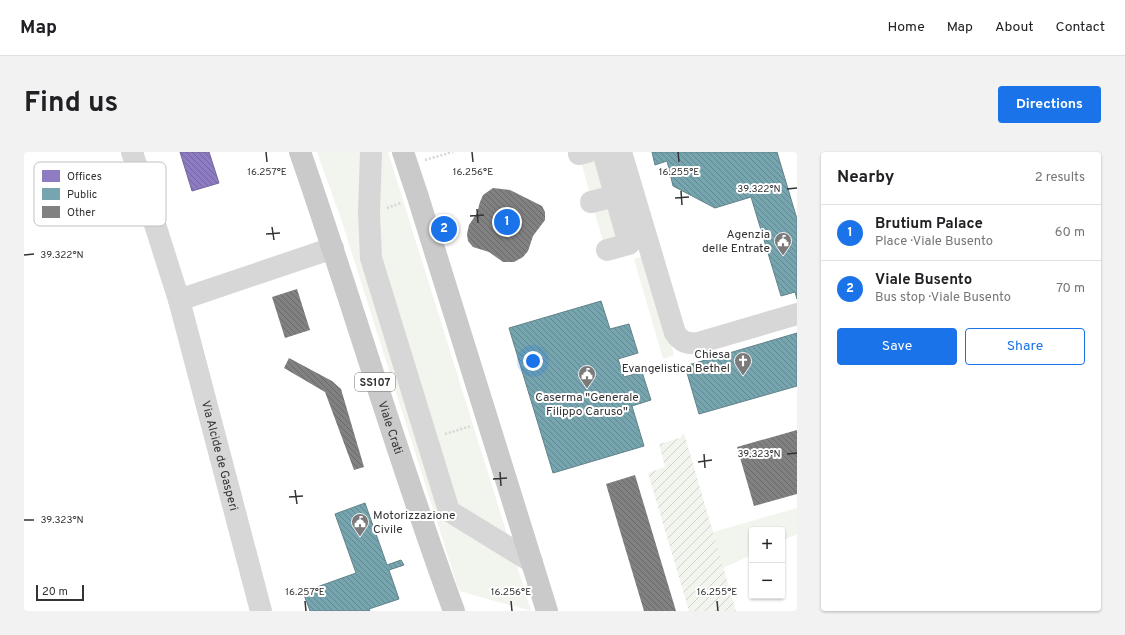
<!DOCTYPE html>
<meta charset="utf-8">
<style>
:root{--surface:#fff;--page:#f2f2f2;--text:#202124;--muted:#757577;--line:#e0e0e0;--accent:#1a73e8}
body{margin:0;font-family:Overpass,sans-serif;background:var(--page);color:var(--text)}
.controls{position:absolute;right:12px;bottom:12px;display:grid;overflow:hidden;border-radius:4px;box-shadow:0 1px 3px #0004}
.controls button{width:36px;height:36px;display:grid;place-items:center;padding:0;border:0;border-bottom:1px solid var(--line);background:var(--surface);color:var(--text);font:20px sans-serif}
.scale{position:absolute;left:12px;bottom:10px;width:48px;box-sizing:border-box;padding-left:4px;border:2px solid #333;border-top:0;font-size:11px;line-height:14px;white-space:nowrap;color:#333;-webkit-text-stroke:3px #fff;paint-order:stroke}
.you{position:absolute;left:509px;top:209px;width:14px;height:14px;margin:-10px;border:3px solid #fff;border-radius:50%;background:#1a73e8;box-shadow:0 0 0 6px #1a73e833}
.badge{display:grid;place-items:center;width:26px;height:26px;border-radius:50%;background:var(--accent);color:#fff;font-size:13px;font-weight:700}
.pin{position:absolute;translate:-50% -50%;border:2px solid #fff;box-shadow:0 1px 4px #0006}
.list{margin:0;padding:0;list-style:none}
h2{display:flex;justify-content:space-between;align-items:center;height:52px;margin:0;padding:0 16px;font-size:17px}
h2 small{font-size:13px;font-weight:400;color:var(--muted)}
.list li{display:grid;grid-template-columns:26px 1fr auto;gap:12px;align-items:center;box-sizing:border-box;height:56px;padding:0 16px;border-top:1px solid var(--line)}
.list b{display:block;font-size:15px;white-space:nowrap}
.list p{margin:0;font-size:13px;white-space:nowrap;color:var(--muted)}
.list em{font-size:13px;font-style:normal;color:var(--muted)}
.actions{display:flex;gap:8px;padding:12px 16px}
.actions a{flex:1;padding:9px 0;border:1px solid var(--accent);border-radius:4px;text-align:center;font-size:14px;color:var(--accent)}
.actions .main{background:var(--accent);color:#fff}
.map{position:relative;flex:none;width:773px;height:459px;overflow:hidden;border-radius:4px}
header{display:flex;align-items:center;gap:24px;box-sizing:border-box;height:56px;padding:0 20px;background:var(--surface);border-bottom:1px solid var(--line)}
header strong{font-size:19px}
nav{display:flex;gap:22px;margin-inline-start:auto;font-size:14px}
.intro{display:flex;align-items:center;justify-content:space-between;box-sizing:border-box;height:96px;padding:0 24px}
h1{margin:0;font-size:28px}
.button{padding:10px 18px;border-radius:4px;background:var(--accent);color:#fff;font-size:14px;font-weight:700}
main{display:flex;gap:24px;padding:0 24px}
aside{flex:1;background:var(--surface);border-radius:4px;box-shadow:0 1px 3px #0004}
.map>svg:first-child{display:block}
.grass{fill:#f1f5ed}
.garden{fill:url(#garden-furrows)}
.offices{fill:url(#offices-back-hatch);stroke:#736698}
.public{fill:url(#public-back-hatch);stroke:#62838a}
.building{fill:url(#building-back-hatch)}
.lines{fill:none;stroke-linecap:round;stroke-linejoin:round}
.path{stroke:#d6d6d6;stroke-width:2.5;stroke-dasharray:2 2;stroke-linecap:butt}
.minor{stroke:#d7d7d7;stroke-width:22}
.major{stroke:#cacaca;stroke-width:22}
.ticks{fill:none;stroke:#333;stroke-width:1.5}
.labels{text-anchor:middle;stroke-width:4;stroke-linejoin:round;paint-order:stroke}
.shield{fill:#fff;stroke:#707070;stroke-width:1}
.shield-label{font-size:11px;font-weight:bold;fill:#333}
.poi-label{font-size:12px;fill:#333;stroke:#fff;text-anchor:end}
.street-label{font-size:12px;fill:#333;stroke:#fff}
.key{fill:#fff;stroke:#c2c2c2;stroke-width:1}
.key-label{font-size:11px;fill:#333}
.ticks-label{font-size:10px;text-anchor:middle;fill:#333;stroke:#fff;stroke-width:4;stroke-linejoin:round;paint-order:stroke}
</style>
<header>
<strong>Map</strong>
<nav><a>Home</a><a>Map</a><a>About</a><a>Contact</a></nav>
</header>
<div class="intro"><h1>Find us</h1><a class="button">Directions</a></div>
<main>
<div class="map">
<svg width="773" height="459" viewBox="0 0 773 459">
<defs>
<pattern id="garden-furrows" width="10" height="10" patternUnits="userSpaceOnUse"><rect width="10" height="10" fill="#f1f5ed"/><path d="M-1 1l2-2M0 10L10 0M9 11l2-2" fill="none" stroke="#cfd2cc"/></pattern>
<pattern id="offices-back-hatch" width="6" height="6" patternUnits="userSpaceOnUse"><rect width="6" height="6" fill="#8e7cc3"/><path d="M-1 5l2 2M0 0l6 6M5-1l2 2" fill="none" stroke="#75669f"/></pattern>
<pattern id="public-back-hatch" width="6" height="6" patternUnits="userSpaceOnUse"><rect width="6" height="6" fill="#76a5af"/><path d="M-1 5l2 2M0 0l6 6M5-1l2 2" fill="none" stroke="#61878f"/></pattern>
<pattern id="building-back-hatch" width="6" height="6" patternUnits="userSpaceOnUse"><rect width="6" height="6" fill="#818181"/><path d="M-1 5l2 2M0 0l6 6M5-1l2 2" fill="none" stroke="#6a6a6a"/></pattern>
</defs>
<rect width="100%" height="100%" fill="#fff"/>
<path class="grass" d="M293,0H364L507,459L435,439L318,70Z
M570,5L580,39L566,43L557,9Z
M583,52L592,85L579,89L569,55Z
M621,104L650,203L639,207L610,107Z
M773,356V382L758,389V378H728V403L699,416L689,380Z"/>
<path class="garden" d="M660,281L712,459H665L624,321L641,315L635,292L656,286Z"/>
<path class="offices" d="M156,0H185L195,31L168,39Z"/>
<path class="public" d="M628,0H753L773,67V147L771,140L757,144L727,45L691,56L649,34L643,9L631,13Z
M577,149L586,177L605,172L614,201L594,207L600,225L618,220L627,248L608,254L620,294L529,321L485,176Z
M773,181V234L675,262L661,214Z
M341,351L363,413L377,408L380,413L365,418L375,447L345,457L346,459H286L279,440L332,421L311,362Z"/>
<path class="building" d="M469,36L486,38L518,54L521,60V68L509,84L504,99L499,105L490,110H479L465,100L449,95L444,89L443,82L445,73L453,61L456,50L459,43Z
M273,137L286,178L261,186L248,145Z
M265,206L308,229L317,237L340,315L330,318L301,240L260,216Z
M773,278V342L730,354L713,295Z
M611,323L652,459H620L582,332Z"/>
<g class="lines">
<path class="path" d="M401,8L429,0
M363,56L377,51
M421,282L447,274"/>
<g class="minor">
<path d="M108,0L155,148L309,96"/>
<path d="M347,0L345,61L347,106L425,359L508,410"/>
<path d="M579,0L605,92L583,98"/>
<path d="M597,0L651,181C657,190 663,192 674,191L773,162"/>
<path d="M555,2L563,0"/>
<path d="M567,50L591,44"/>
<path id="s1" d="M155,148L237,459"/>
</g>
<g class="major">
<path id="s2" d="M276,0C329,152 374,308 430,459"/>
<path d="M379,0L394,45L523,459"/>
</g>
</g>
<path class="ticks" d="M242,0L243,10M448,0L449,10M654,0L655,10M763,37L773,36M657,39L658,53M651,46L665,45M453,57L454,71M446,64L460,63M248,75L250,88M242,82L256,81M0,103L10,102M680,302L681,316M763,302L773,301M674,310L688,308M476,320L477,334M469,327L483,326M271,338L273,352M265,345L279,344M0,368H10M281,449L282,459M487,449L488,459M693,449L694,459"/>
<defs>
<symbol id="civic-pin" viewBox="-11 -11 22 30"><path d="M0 17L-7.5 6A9.5 9.5 0 1 1 7.5 6Z" fill="#7a7a7a" stroke="#fff"/><path d="M-.6-6.5H3V-4.5H.6V-3L4-1V1h2V6H-6V1h2V-1L-.6-3ZM-1.2 2.5V6h2.4V2.5Z" fill="#fff"/></symbol>
<symbol id="church-pin" viewBox="-11 -11 22 30"><path d="M0 17L-7.5 6A9.5 9.5 0 1 1 7.5 6Z" fill="#7a7a7a" stroke="#fff"/><path d="M-1.2-6h2.4v3.5h3.3v2.4h-3.3V6h-2.4V-.1h-3.3v-2.4h3.3Z" fill="#fff"/></symbol>
</defs>
<g fill-rule="evenodd">
<use href="#civic-pin" x="749" y="79" width="20" height="27"/>
<use href="#church-pin" x="709" y="199" width="20" height="27"/>
<use href="#civic-pin" x="553" y="212" width="20" height="27"/>
<use href="#civic-pin" x="326" y="360" width="20" height="27"/>
</g>
<g class="labels">
<rect class="shield" x="331" y="221" width="40" height="18" rx="3"/>
<g class="shield-label">
<text x="351" y="234">SS107</text>
</g>
<g class="poi-label">
<text x="746" y="86">Agenzia<tspan x="746" dy="14">delle Entrate</tspan></text>
<text x="706" y="206">Chiesa<tspan x="706" dy="14">Evangelistica Bethel</tspan></text>
<text x="563" y="249" text-anchor="middle">Caserma "Generale<tspan x="563" dy="14">Filippo Caruso"</tspan></text>
<text x="349" y="367" text-anchor="start">Motorizzazione<tspan x="349" dy="14">Civile</tspan></text>
</g>
<g class="street-label">
<text dy="4" stroke="none"><textPath href="#s2" startOffset="290">Viale Crati</textPath></text>
<text dy="4" stroke="none"><textPath href="#s1" startOffset="161">Via Alcide de Gasperi</textPath></text>
</g>
</g>
<rect x="10" y="10" width="132" height="64" rx="6" class="key"/>
<rect x="18" y="18" width="18" height="12" fill="#8e7cc3"/>
<rect x="18" y="36" width="18" height="12" fill="#76a5af"/>
<rect x="18" y="54" width="18" height="12" fill="#818181"/>
<g class="key-label">
<text x="43" y="28">Offices</text>
<text x="43" y="46">Public</text>
<text x="43" y="64">Other</text>
</g>
<g class="ticks-label">
<text x="243" y="23">16.257°E</text>
<text x="449" y="23">16.256°E</text>
<text x="655" y="23">16.255°E</text>
<text x="735" y="40">39.322°N</text>
<text x="38" y="106">39.322°N</text>
<text x="735" y="305">39.323°N</text>
<text x="38" y="371">39.323°N</text>
<text x="281" y="443">16.257°E</text>
<text x="487" y="443">16.256°E</text>
<text x="693" y="443">16.255°E</text>
</g>
</svg>
<div class="controls">
<button>+</button>
<button>−</button>
</div>
<div class="scale">20 m</div>
<div class="you"></div>
<div class="pin badge" style="left:483px;top:70px">1</div>
<div class="pin badge" style="left:420px;top:77px">2</div>
</div>
<aside>
<h2>Nearby<small>2 results</small></h2>
<ul class="list">
<li><span class="badge">1</span><div><b>Brutium Palace</b><p>Place · Viale Busento</p></div><em>60 m</em></li>
<li><span class="badge">2</span><div><b>Viale Busento</b><p>Bus stop · Viale Busento</p></div><em>70 m</em></li>
</ul>
<div class="actions"><a class="main">Save</a><a>Share</a></div>
</aside>
</main>
